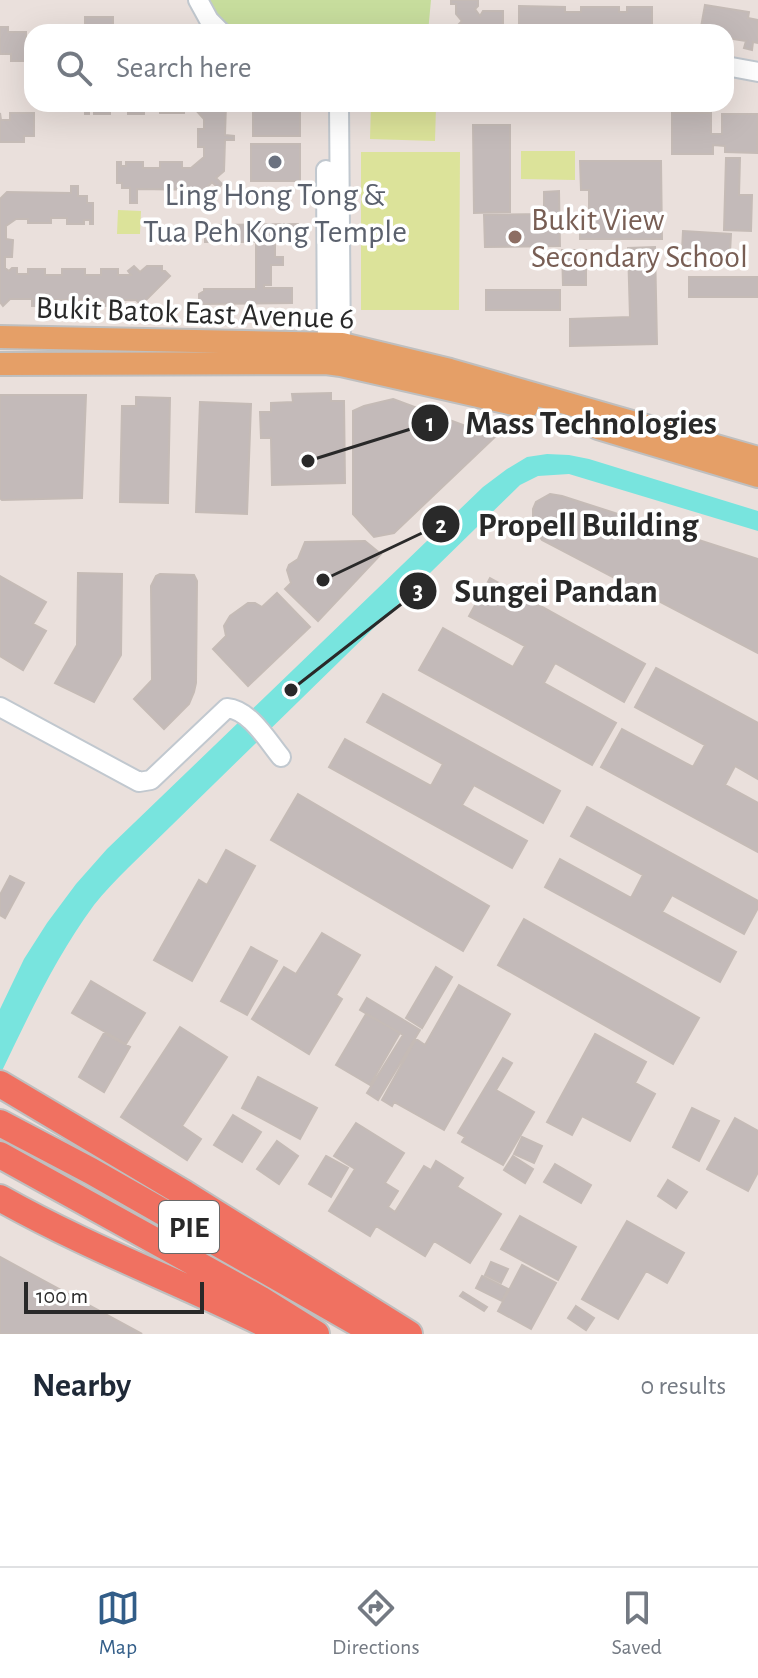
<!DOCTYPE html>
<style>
:root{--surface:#fff;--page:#f2f2f3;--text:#1f2937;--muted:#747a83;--line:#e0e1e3;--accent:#325d88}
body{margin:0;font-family:"Alegreya Sans",sans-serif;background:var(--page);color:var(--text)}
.scale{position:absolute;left:24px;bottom:20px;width:180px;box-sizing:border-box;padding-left:8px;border:4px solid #292929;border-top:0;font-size:22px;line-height:28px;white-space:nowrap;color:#292929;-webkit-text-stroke:6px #fff;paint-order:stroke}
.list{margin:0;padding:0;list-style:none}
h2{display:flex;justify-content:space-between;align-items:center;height:104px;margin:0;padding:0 32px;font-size:34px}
h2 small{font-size:26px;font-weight:400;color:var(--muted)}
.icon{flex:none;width:44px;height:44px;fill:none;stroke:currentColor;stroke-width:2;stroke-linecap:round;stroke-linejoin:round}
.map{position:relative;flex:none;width:758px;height:1334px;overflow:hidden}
.search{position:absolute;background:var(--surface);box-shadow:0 8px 32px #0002;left:24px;right:24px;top:24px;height:88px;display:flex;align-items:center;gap:20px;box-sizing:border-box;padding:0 28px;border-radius:24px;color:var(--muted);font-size:30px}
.sheet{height:232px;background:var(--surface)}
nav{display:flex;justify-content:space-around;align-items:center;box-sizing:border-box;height:112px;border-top:2px solid var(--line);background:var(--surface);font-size:22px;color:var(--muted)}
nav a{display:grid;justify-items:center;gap:4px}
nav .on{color:var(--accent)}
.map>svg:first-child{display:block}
.green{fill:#c7dd9d}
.pitch{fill:#dce39a}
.water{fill:#78e4de}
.building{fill:#c3bab9;stroke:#c5bbb6;stroke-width:2}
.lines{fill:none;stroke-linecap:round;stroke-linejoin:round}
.minor-casing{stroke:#c1c8cf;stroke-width:22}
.major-casing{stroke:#bfbfbf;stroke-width:26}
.highway-casing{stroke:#bfbfbf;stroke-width:30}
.minor{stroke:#fff;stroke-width:18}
.major{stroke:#e59f67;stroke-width:22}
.highway{stroke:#f07161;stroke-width:26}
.worship-dot{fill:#6b7280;stroke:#fff;stroke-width:3}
.education-dot{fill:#8d6e63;stroke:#fff;stroke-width:3}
.labels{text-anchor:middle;stroke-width:7;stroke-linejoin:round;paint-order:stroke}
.shield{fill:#fff;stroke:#696969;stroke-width:2}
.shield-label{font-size:30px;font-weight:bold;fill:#292929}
.worship-label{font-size:32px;fill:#5b616d;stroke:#fff}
.education-label{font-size:32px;fill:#785e54;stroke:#fff;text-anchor:start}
.street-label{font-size:32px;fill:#292929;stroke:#fff}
.leader{fill:none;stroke:#292929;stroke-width:3}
.callout-dot{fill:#292929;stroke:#fff;stroke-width:3}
.mark-label{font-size:24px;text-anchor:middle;font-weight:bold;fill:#fff}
.callout-label{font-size:34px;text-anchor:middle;font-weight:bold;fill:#292929;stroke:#fff;stroke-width:7;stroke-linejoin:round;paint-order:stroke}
</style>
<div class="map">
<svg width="758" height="1334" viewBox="0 0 758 1334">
<rect width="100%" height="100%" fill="#eae0dc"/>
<path class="green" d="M195,0H431L428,32H218Z"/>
<path class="pitch" d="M371,105L436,107L435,141L370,139Z
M521,151H575V180L521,179Z
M361,152H460L459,310H361Z
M118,210L141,211L140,234H117Z"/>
<path class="water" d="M547,454L569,455L589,459L758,511V531L569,474L538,476L520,485L128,868C116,880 104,892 94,905C55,958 28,1017 0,1075V1009L24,959L47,923L76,884L107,849L483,487L507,469L527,457Z"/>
<path class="building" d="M451,0H478V6L475,9L480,16L483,11H503V32H472L466,25L458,32H456L453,30L462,21L456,14V4H451Z
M705,5L749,12L748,18L758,20V43L753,42L752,50L744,48L746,41L726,38V32H711L712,28L701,27Z
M519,6L565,7V12H581V7H619V12H627V7H652V29H641V32H527V28H519Z
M85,17H113V32H85Z
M0,27H8V32H26V38H32V61V56H26V61H11V54H0Z
M85,104H226L225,135L234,136V140H225L224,171L216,178L222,184L218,188L212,182L205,190L137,189V203H130V188H122V183H117V162H121V166H126V162H143V168H160V162H182V168H191L204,157V147H198V129H204V119L194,108L184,109V113H160V106H144V114H128V107H110V114H94V110H89V114H85Z
M253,109H300V136H253Z
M0,113L1,120H10V113H34V136H24V142H0Z
M672,113H711V134H722V114H758L757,153L725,152V146L713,145V154H672Z
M473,125H510V212L474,213Z
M251,144H300V181H251Z
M726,158H740L739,195H752L751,231L724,230Z
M580,161H661L662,239H580V218H589V190H581Z
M71,186H78V196H87V203H93V224H90V220H84V224H67V218H51V223H28V219H16L6,226V239L13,240L12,257H5V268L9,271L12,268H17V274H28V269H45V275H62V269H85V275H101V269H118V275H131L128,271L134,266L140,272L147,266H162V271H165L170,276L141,305L136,300H111V306H104V300H38V306H32V299H10L3,306L0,302V199L7,192L71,193Z
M559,191L560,246L485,247L484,215L544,214V192Z
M298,224V240H291V243H275V257H283V265H271V285H264V288H292V303L199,304V294L204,291V289H256V242H205V231L210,229V226L213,225Z
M683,231L731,234L730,253L682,251Z
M655,247L657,344L570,346V319L630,317L628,248Z
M562,250H586V285H563Z
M689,277H758V297H689Z
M486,290H560V310H486Z
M331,393V401H344L345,483L272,485L271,438H261L260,412H271V403L293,402L292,394Z
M0,395H86L82,498L2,500L0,498Z
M136,397L170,398L168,503L120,502L122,406H136Z
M393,399L495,437L394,533L374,537L353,514V411L364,406Z
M200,402L251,404L247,514L196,512Z
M550,494L562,496L758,559V653L542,540L533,528V509L536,502Z
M365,541L381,554L318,621L285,589L291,583L287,570L289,565L298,559L305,542Z
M78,573L122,574L121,655L94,702L55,683L77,645Z
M160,574L194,575L197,581L196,683L194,692L189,704L164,729L134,699L152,680L151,586L156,576Z
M0,576L46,602L33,624L46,631L23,670L0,656Z
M490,578L645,664L624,702L555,663L544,683L616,723L592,765L419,670L443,628L513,667L525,646L469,616Z
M277,593L310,627L248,686L213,649L226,636L224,626L230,616L248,603H255L262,607Z
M656,668L758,723V779L735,766L725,785L758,803V852L601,767L622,729L693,767L705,745L635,707Z
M383,694L560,791L543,823L474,785L462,805L527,841L512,868L329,767L345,739L431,786L443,764L367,722Z
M298,794L489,906L463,951L271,840Z
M587,807L758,901V908L744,934L672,895L662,912L736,952L720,982L545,887L560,859L631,898L643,875L571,836Z
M226,850L255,866L192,981L154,960L199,880L207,885Z
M10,876L24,883L5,918L0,915V895Z
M524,919L699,1018L673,1064L498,965Z
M322,933L360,955L336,995L342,999L309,1054L252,1019L284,967L296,974Z
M251,947L277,961L247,1015L221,1001Z
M436,967L452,977L422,1028L406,1018Z
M91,981L145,1013L126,1044L72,1013Z
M459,985L510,1014L444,1130L394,1102L392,1106L382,1100L416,1039L425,1045Z
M367,998L420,1030L378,1100L367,1093L403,1035L360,1010Z
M366,1014L400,1033L370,1085L336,1065Z
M180,1027L227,1057L182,1126L201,1139L187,1160L121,1117Z
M104,1033L130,1047L104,1092L79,1077Z
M595,1034L646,1062L635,1083L655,1094L630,1141L582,1116L572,1135L547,1122Z
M503,1058L512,1063L496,1090L534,1112L503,1165L462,1142L465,1137L458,1133Z
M258,1077L317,1108L300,1139L242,1108Z
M692,1108L719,1121L699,1161L673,1147Z
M233,1115L261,1132L242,1162L214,1145Z
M735,1118L758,1131V1172L748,1191L707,1169Z
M356,1123L404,1153L385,1183L398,1191L388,1207L395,1212L424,1166L431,1170L436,1161L463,1178L457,1187L501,1214L470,1263L434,1241L425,1256L376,1226L370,1236L329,1211L355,1169L334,1156Z
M522,1137L542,1146L534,1163L514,1154Z
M277,1141L298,1156L279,1184L257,1169Z
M326,1156L348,1168L331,1197L309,1184Z
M513,1156L533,1169L525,1183L504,1170Z
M555,1164L591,1185L581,1203L544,1182Z
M668,1180L687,1192L676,1208L658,1196Z
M520,1216L576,1247L558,1280L501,1249Z
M627,1221L684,1253L667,1283L646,1271L618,1319L582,1299Z
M0,1257L142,1334H0Z
M491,1262L508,1269L501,1283L485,1275Z
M522,1265L556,1283L531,1329L498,1311Z
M482,1276L508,1289L502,1301L476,1288Z
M463,1292L487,1307L484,1311L460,1296Z
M576,1306L594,1318L586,1330L568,1318Z"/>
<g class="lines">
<defs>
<path id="minor" d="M198,0L209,20L221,32
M726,66L758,72
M339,104L341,358
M326,170L327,357
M0,707L139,782L151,780L227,708C250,710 267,740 281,757"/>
<path id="major" d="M0,337L342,344L450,370L758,458
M0,364L326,363L341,365L527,407
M598,428L758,476"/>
<path id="highway" d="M0,1084L185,1194L409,1334
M0,1123L91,1171L377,1334
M0,1155L260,1299L316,1334
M0,1198C92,1250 191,1286 285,1334"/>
</defs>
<use href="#minor" class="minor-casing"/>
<use href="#major" class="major-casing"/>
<use href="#highway" class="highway-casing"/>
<use href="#minor" class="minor"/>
<use href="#major" class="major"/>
<use href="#highway" class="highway"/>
</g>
<circle class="worship-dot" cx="275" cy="162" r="8"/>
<circle class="education-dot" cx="515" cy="237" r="8"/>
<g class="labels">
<rect class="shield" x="159" y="1201" width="60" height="52" rx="6"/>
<g class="shield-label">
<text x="189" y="1237">PIE</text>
</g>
<g class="worship-label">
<text x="275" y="205">Ling Hong Tong &amp;<tspan x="275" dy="37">Tua Peh Kong Temple</tspan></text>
</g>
<g class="education-label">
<text x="531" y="230">Bukit View<tspan x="531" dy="37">Secondary School</tspan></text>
</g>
<g class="street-label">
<text transform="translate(195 312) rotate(2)" y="11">Bukit Batok East Avenue 6</text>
</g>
</g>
<path class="leader" d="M308 461L430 423M323 580L441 524M291 690L418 591"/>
<g class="callout-dot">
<circle cx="308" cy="461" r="8"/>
<circle cx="323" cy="580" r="8"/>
<circle cx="291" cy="690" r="8"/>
<circle cx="430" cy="423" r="20"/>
<circle cx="441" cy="524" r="20"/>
<circle cx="418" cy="591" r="20"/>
</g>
<g class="mark-label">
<text x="430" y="431">1</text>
<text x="441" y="533">2</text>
<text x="418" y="599">3</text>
</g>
<g class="callout-label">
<text x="591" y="434">Mass Technologies</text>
<text x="588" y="536">Propell Building</text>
<text x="556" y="602">Sungei Pandan</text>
</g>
</svg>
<div class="scale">100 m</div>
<div class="search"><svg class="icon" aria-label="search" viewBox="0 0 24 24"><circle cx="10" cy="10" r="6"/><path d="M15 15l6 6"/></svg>Search here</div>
</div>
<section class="sheet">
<h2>Nearby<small>0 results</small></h2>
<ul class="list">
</ul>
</section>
<nav>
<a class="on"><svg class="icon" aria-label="map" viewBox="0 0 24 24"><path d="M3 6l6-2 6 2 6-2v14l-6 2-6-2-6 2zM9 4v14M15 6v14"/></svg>Map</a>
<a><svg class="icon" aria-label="directions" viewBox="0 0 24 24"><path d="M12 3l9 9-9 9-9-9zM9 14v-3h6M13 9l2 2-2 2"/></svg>Directions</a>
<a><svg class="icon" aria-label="saved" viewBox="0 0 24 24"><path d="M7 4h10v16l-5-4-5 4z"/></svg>Saved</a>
</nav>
